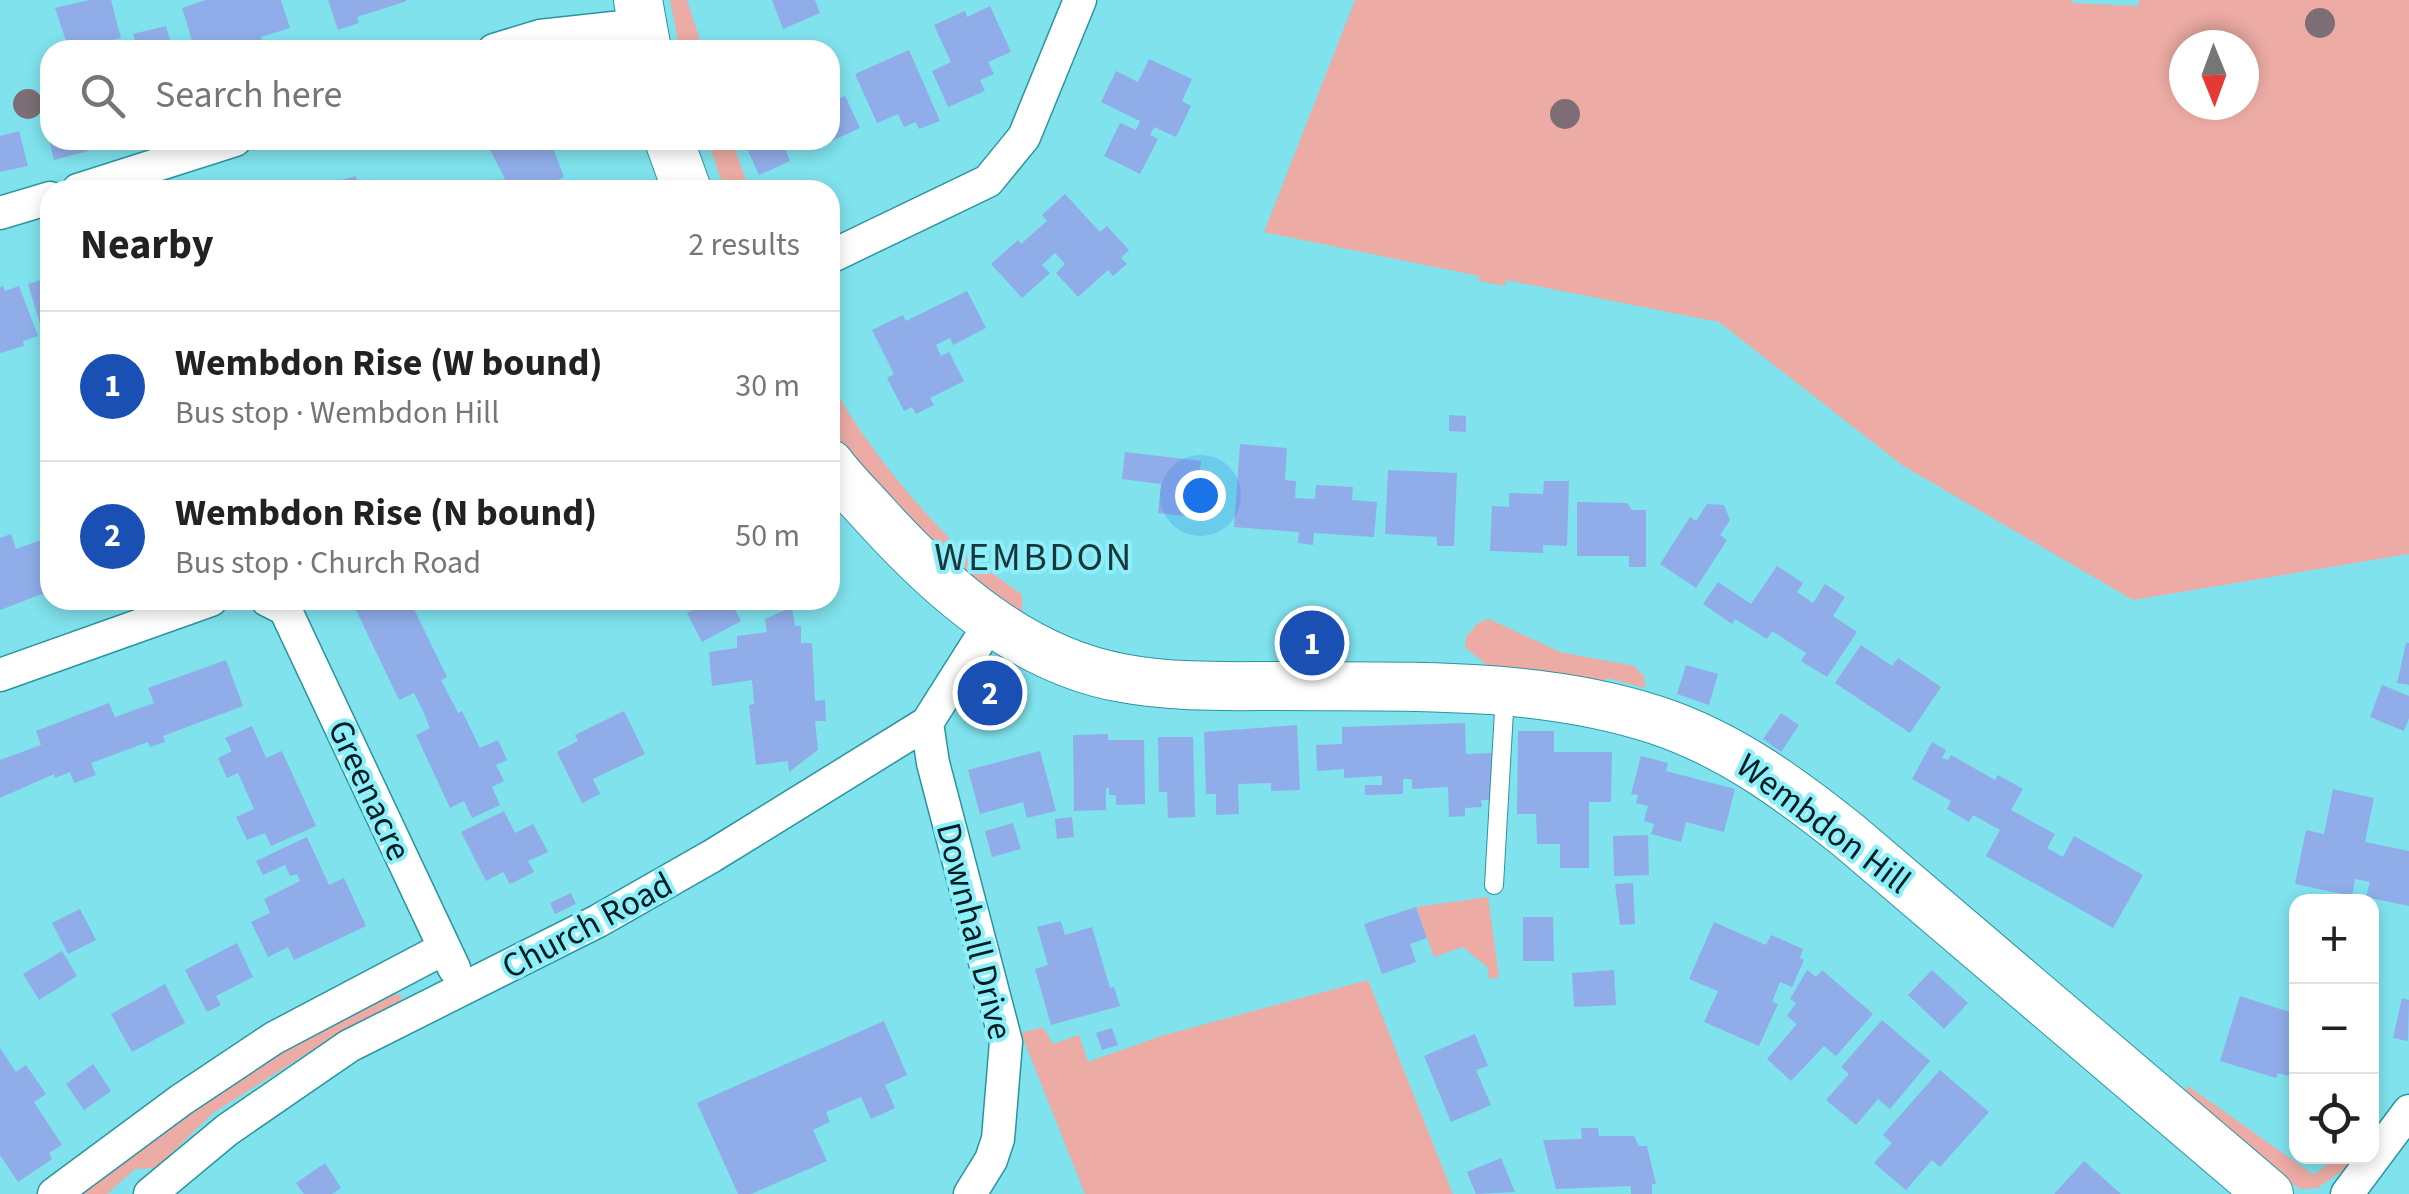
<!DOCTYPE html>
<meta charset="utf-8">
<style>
:root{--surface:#fff;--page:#f6f6f6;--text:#222;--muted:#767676;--line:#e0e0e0;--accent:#b01e25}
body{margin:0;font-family:"Source Sans 3",sans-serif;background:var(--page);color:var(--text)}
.controls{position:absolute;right:30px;bottom:30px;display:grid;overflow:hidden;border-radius:20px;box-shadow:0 5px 15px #0003}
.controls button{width:90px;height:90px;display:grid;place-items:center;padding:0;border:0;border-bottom:2px solid var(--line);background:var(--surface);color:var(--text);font:50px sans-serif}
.compass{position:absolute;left:2169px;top:30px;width:90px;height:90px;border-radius:50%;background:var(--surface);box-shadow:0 5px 15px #0003;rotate:179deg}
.you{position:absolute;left:1200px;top:495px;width:35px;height:35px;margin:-25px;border:8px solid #fff;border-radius:50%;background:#1a73e8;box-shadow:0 0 0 15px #1a73e833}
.badge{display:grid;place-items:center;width:65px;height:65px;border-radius:50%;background:var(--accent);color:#fff;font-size:32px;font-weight:700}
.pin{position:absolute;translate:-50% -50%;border:5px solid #fff;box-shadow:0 2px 10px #0006}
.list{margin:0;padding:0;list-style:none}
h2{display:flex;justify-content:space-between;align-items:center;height:130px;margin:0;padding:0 40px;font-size:42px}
h2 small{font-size:32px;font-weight:400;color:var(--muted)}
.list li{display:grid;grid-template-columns:65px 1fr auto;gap:30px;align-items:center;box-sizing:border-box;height:150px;padding:0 40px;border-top:2px solid var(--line)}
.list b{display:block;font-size:38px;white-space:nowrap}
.list p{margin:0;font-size:32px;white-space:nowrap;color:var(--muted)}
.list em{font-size:32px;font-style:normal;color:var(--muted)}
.icon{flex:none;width:55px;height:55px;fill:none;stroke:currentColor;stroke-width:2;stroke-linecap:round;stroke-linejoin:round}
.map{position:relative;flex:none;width:2409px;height:1194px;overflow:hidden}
.search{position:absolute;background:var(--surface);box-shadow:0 5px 15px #0003;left:40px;top:40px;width:800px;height:110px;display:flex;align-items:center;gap:25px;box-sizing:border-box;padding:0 35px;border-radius:30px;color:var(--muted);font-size:38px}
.panel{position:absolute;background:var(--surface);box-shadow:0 5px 15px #0003;left:40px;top:180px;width:800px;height:430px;border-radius:30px}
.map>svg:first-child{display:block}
.green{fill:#ecaba4;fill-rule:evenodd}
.building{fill:#90ade9}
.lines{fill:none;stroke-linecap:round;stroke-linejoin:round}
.service-casing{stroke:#2a95a0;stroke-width:20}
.minor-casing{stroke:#2a95a0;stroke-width:35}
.secondary-casing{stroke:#2a95a0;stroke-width:50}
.service{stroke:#fff;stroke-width:18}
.minor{stroke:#fff;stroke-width:32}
.secondary{stroke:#fff;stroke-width:48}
.tree{fill:#7d6e76}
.labels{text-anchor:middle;stroke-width:8;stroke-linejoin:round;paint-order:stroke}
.street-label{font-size:35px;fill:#001e21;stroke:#8ceffa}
.quarter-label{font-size:40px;letter-spacing:2.5px;fill:#17373a;stroke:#8ceffa}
</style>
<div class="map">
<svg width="2409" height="1194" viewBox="0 0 2409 1194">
<rect width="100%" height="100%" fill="#7fe2ed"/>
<path class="green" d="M670,0H687L703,50H680Z
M1355,0H2072L2073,3L2138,6L2139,0H2409V554L2133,600L1902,465L1719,322L1506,280L1505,286L1479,281V276L1264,232ZM2244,45V105H2184V45Z
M707,140H732L749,190H725Z
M830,381C860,437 904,491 948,537C969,559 998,576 1022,595V616L917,530L879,488L830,427Z
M1489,619L1560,652L1634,666L1644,676L1645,688L1607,678L1603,682L1533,669L1488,666L1465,647L1466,637L1478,623Z
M1488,897L1499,977L1489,979L1488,968L1463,947L1434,957L1416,907Z
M1368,980L1453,1194H1085L1021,1033L1043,1027L1053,1044L1079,1035L1088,1062L1161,1036Z
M395,994L402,996L398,1005L334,1036L213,1113L156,1168L135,1169L107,1194H78C179,1120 278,1043 395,994Z
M2188,1086L2314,1175L2336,1157H2354L2344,1170L2317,1188L2301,1189L2271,1173L2182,1095Z"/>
<path class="building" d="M89,0H111L121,38L69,50L55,8Z
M206,0H281L290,28L261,37L265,50H195L182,8Z
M328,0H406L407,1L357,17L359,23L338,30Z
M772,0H815L820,13L783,29Z
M990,6L1011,52L988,62L994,74L980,80L985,91L948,107L932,71L951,62L934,25L965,11L967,17Z
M166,26L171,43L137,50L133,34Z
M909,50L940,121L919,129L916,122L904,127L898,114L877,123L855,74Z
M1149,59L1192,79L1182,101L1191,106L1176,137L1154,127L1150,135L1158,139L1140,174L1104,156L1120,123L1136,130L1140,121L1101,102L1116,71L1138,82Z
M845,96L860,128L825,144L823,140H830V103Z
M19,131L28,166L0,172V136Z
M49,140H85L88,151L54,160Z
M485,140H550L564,177L537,190H497L495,183L505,179Z
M743,140H781L790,161L759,175Z
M356,176L360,190H330L340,186L338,181Z
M1065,194L1100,232L1107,226L1129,250L1121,258L1127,264L1113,276L1108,270L1078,297L1056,273L1065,264L1055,253L1042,265L1050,273L1022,298L991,264L1018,240L1021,244L1047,221L1042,215Z
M50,271V332L43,334L28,284L44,279L42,274Z
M3,286L5,291L19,286L38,336L23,341L24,346L0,353V287Z
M967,291L986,328L953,345L950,338L936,345L941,356L949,352L964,381L930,398L934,405L916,414L912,407L904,411L887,378L894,374L872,330L903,315L906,321Z
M1449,415L1466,416V432L1449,431Z
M1240,444L1287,448L1285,480L1296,481L1295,498L1315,499L1316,485L1353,487L1352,500L1377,502L1374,537L1314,533L1313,545L1298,543L1299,532L1234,527Z
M1125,452L1201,461L1194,517L1158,513L1161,484L1122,479Z
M1388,470L1457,473L1454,546H1437V537L1385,534Z
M1544,481H1569L1567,546L1543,545V553L1490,551L1492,506L1509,507V493L1543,494Z
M1577,502L1627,503L1632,510H1646V567H1629V556H1577Z
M1707,504L1724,505L1730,520L1720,535L1727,540L1696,588L1660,564L1690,517L1696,521Z
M11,534L16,549L50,537V591L0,610V538Z
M1777,566L1803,583L1797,592L1813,603L1825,584L1845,597L1833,616L1857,632L1827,677L1801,661L1806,653L1772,631L1767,639L1735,619L1732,624L1703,604L1718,582L1751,604Z
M376,600H404L408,610L413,607L447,677L441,680L458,713L462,711L480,748L498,740L507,760L496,765L504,781L492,787L500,805L472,818L464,801L450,808L416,735L430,728L423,711L414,693L399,700L356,610Z
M695,600H746L733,606L741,621L702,642L687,613L699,607Z
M792,607L795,626H801V643H812L815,701L825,700L826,721H815L818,750L789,772L788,761L756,765L749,705L754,704L752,680L712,686L709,652L737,648V636L767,632L765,619Z
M2406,643H2409V685L2397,683Z
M1861,645L1892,666L1898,658L1941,687L1910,733L1835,683Z
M226,660L243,706L163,736L165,742L150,747L148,742L91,763L96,775L74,783L70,772L55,778L54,774L0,798V760L41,745L36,731L109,703L115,717L154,703L148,688Z
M1686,665L1718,674L1709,705L1677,694Z
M2382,685L2409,696V718L2404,731L2370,717Z
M624,711L645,754L593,779L600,794L582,803L557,752L578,741L575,735Z
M1781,713L1799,725L1781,752L1763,739Z
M1465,723L1466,754L1493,753V800H1481L1482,807L1465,808V816L1449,817L1448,787L1412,789V779H1403V794L1365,795V785H1382V776L1344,778V769L1317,771L1316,745L1342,744V727Z
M1297,725L1300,790L1271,791V783L1238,784L1239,814L1216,815V794H1206L1204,732Z
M252,726L266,758L282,751L316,826L271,846L265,833L247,840L236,817L254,809L238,773L227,778L218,758L232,751L225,738Z
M1518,731H1554V752H1612L1611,802H1589V868H1560V844H1537L1536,814H1517Z
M1108,734V740H1144L1145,804L1116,805V795H1109V788H1106V810L1074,811L1073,735Z
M1158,737H1193L1195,817L1168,818L1167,792H1159Z
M1932,742L1946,750L1942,758L1948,760L1951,755L1995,780L1998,775L2023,789L2011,810L2055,834L2047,848L2063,857L2074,836L2143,875L2113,928L1986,856L2000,830L1973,815L1969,822L1947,809L1951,801L1912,779Z
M1040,751L1056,811L1027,818L1023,802L980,814L968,770Z
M1641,756L1668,763L1666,771L1735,789L1724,832L1686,822L1681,842L1651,834L1654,824L1644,821L1648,806L1636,803L1638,795L1631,794Z
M2333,789L2374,798L2365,842L2409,851V906L2366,897L2370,882L2355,879L2352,896L2295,884L2306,830L2324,834Z
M504,811L515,833L533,824L548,852L528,861L534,872L510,884L503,872L486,881L461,832Z
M1072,817L1074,837L1057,839L1055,819Z
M1013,823L1021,849L992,857L985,831Z
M1648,835L1649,875L1614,876L1613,836Z
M307,837L329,885L344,878L366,926L294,960L288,947L268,957L251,922L270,913L264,899L300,881L297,874L290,876L285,865L263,875L256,861Z
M1633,883L1635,924L1620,925L1615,884Z
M571,893L576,904L555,914L550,903Z
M1416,907L1427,938L1410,944L1416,962L1382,974L1364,924Z
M80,909L96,940L68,954L52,923Z
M1523,917H1553L1554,961H1523Z
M1061,921L1065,935L1092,927L1110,988L1114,987L1120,1006L1051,1025L1035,969L1048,965L1037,927Z
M1714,922L1766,945L1771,935L1803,949L1800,958L1804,960L1792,987L1780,982L1772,1002L1778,1004L1759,1046L1704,1022L1718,991L1689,979Z
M237,943L253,977L216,996L221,1005L207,1012L185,970Z
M62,951L77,976L39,1000L23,974Z
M1614,970L1616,1005L1574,1007L1572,973Z
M1807,970L1816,977L1822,970L1873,1014L1836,1056L1824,1046L1791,1081L1767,1059L1797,1024L1787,1016L1796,1003L1790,999Z
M1932,970L1968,1003L1944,1029L1908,995Z
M165,984L185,1023L132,1052L111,1014Z
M2240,996L2296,1014V1078L2278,1073L2276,1078L2220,1061Z
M2402,998L2409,1000L2408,1041L2393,1038Z
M1882,1020L1930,1061L1890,1109L1878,1099L1856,1125L1826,1100L1849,1074L1841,1067Z
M884,1021L907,1075L885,1085L895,1108L871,1119L861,1097L826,1112L830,1122L813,1130L827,1161L751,1194H738L697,1103Z
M1112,1028L1118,1045L1102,1050L1096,1033Z
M1475,1034L1488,1066L1476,1070L1491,1105L1451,1122L1424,1056Z
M0,1048L16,1072L26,1065L46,1094L34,1102L62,1145L49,1153L52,1159L18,1182L0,1155Z
M93,1064L111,1091L84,1110L66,1084Z
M1940,1070L1989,1112L1940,1167L1932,1160L1906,1190L1874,1163L1892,1143L1883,1135Z
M1581,1128H1598L1599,1136H1634L1639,1146H1647L1656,1184H1652V1194H1631V1186L1556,1189L1543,1140L1582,1139Z
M1501,1158L1515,1192L1476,1194L1467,1172Z
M2084,1161L2121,1194H2054Z
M325,1163L341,1188L332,1194H304L296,1183Z"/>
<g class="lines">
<defs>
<path id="service" d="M1494,885L1505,694"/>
<path id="minor" d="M494,50L540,36L641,25
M78,190L235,140
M0,213L50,198
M830,257L988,181L1024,137L1080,0
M267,600L285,609L454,968
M0,675L211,600
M927,723L933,763L1006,1042L998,1139L991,1160L970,1194
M54,1194L181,1100L274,1038L443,949
M150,1194L227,1130L349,1046L598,921L712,856L927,723L991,622
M2347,1194L2409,1111"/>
<path id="secondary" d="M638,0L647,50
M669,140L687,190
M830,464C843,482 860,498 875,515C941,588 1022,660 1122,678C1175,688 1228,686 1281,686C1404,687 1537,681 1656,720C1729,744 1789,788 1849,836L2269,1194"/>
</defs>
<use href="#service" class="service-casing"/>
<use href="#minor" class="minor-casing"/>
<use href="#secondary" class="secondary-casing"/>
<use href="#service" class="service"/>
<use href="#minor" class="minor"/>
<use href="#secondary" class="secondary"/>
</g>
<g class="tree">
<circle cx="2320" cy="23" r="15"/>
<circle cx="28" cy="104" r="15"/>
<circle cx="1565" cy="114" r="15"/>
</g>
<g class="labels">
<g class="street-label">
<text transform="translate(370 790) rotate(65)" y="12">Greenacre</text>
<text transform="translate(1824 823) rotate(37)" y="12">Wembdon Hill</text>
<text transform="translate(587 925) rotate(-28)" y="12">Church Road</text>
<text transform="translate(975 931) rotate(76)" y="12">Downhall Drive</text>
</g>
<g class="quarter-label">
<text x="1034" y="570">WEMBDON</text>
</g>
</g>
</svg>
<div class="controls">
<button>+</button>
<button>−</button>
<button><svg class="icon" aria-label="locate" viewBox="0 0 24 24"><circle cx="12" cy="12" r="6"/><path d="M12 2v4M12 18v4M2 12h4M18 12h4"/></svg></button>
</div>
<svg class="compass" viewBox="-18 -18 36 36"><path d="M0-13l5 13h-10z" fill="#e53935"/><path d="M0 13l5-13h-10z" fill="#767676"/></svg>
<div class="you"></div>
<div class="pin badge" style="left:1312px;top:643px;background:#1a4fb4">1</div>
<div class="pin badge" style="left:990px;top:693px;background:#1a4fb4">2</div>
<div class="search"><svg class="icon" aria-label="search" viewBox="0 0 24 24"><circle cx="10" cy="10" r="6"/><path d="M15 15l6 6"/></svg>Search here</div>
<section class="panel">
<h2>Nearby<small>2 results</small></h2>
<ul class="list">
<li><span class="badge" style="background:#1a4fb4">1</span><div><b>Wembdon Rise (W bound)</b><p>Bus stop · Wembdon Hill</p></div><em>30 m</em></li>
<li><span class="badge" style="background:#1a4fb4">2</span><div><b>Wembdon Rise (N bound)</b><p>Bus stop · Church Road</p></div><em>50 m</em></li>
</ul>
</section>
</div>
